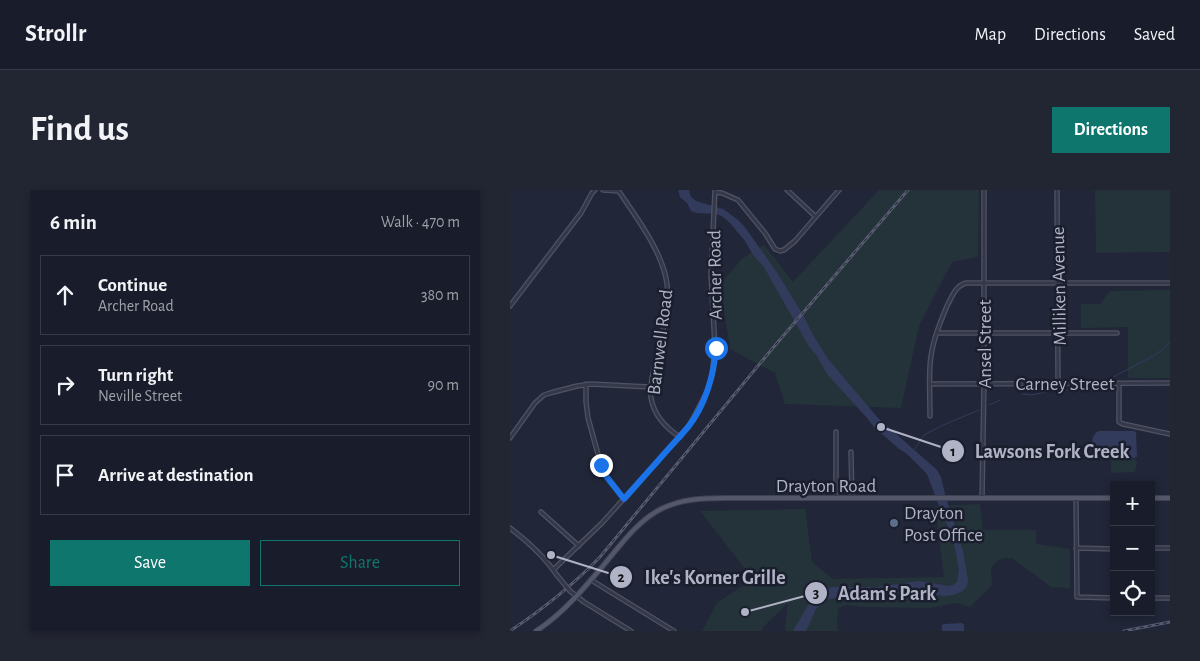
<!DOCTYPE html>
<meta charset="utf-8">
<style>
:root{--surface:#191c2a;--page:#222532;--text:#f1f3f6;--muted:#9fa1a8;--line:#373a47;--accent:#0f766e}
body{margin:0;font-family:"Alegreya Sans",sans-serif;background:var(--page);color:var(--text)}
.controls{position:absolute;right:15px;bottom:15px;display:grid;overflow:hidden;border-radius:0px;box-shadow:0 2px 8px #0003}
.controls button{width:45px;height:45px;display:grid;place-items:center;padding:0;border:0;border-bottom:1px solid var(--line);background:var(--surface);color:var(--text);font:25px sans-serif}
.stop{position:absolute;width:15px;height:15px;margin:-11px;border:4px solid #1a73e8;border-radius:50%;background:#fff}
.stop.end{background:#1a73e8;border-color:#fff;box-shadow:0 1px 5px #0008}
.list{margin:0;padding:0;list-style:none}
h2{display:flex;justify-content:space-between;align-items:center;height:65px;margin:0;padding:0 20px;font-size:21px}
h2 small{font-size:16px;font-weight:400;color:var(--muted)}
.list li{display:grid;grid-template-columns:32px 1fr auto;gap:15px;align-items:center;box-sizing:border-box;height:80px;margin:0 10px 10px;padding:0 10px;border:1px solid var(--line);border-radius:0px}
.list b{display:block;font-size:19px;white-space:nowrap}
.list p{margin:0;font-size:16px;white-space:nowrap;color:var(--muted)}
.list em{font-size:16px;font-style:normal;color:var(--muted)}
.actions{display:flex;gap:10px;padding:15px 20px}
.actions a{flex:1;padding:11px 0;border:1px solid var(--accent);border-radius:0px;text-align:center;font-size:18px;color:var(--accent)}
.actions .main{background:var(--accent);color:#fff}
.icon{flex:none;width:28px;height:28px;fill:none;stroke:currentColor;stroke-width:2;stroke-linecap:round;stroke-linejoin:round}
.map{position:relative;flex:none;width:660px;height:441px;overflow:hidden;border-radius:0px}
header{display:flex;align-items:center;gap:30px;box-sizing:border-box;height:70px;padding:0 25px;background:var(--surface);border-bottom:1px solid var(--line)}
header strong{font-size:24px}
nav{display:flex;gap:28px;margin-inline-start:auto;font-size:18px}
.intro{display:flex;align-items:center;justify-content:space-between;box-sizing:border-box;height:120px;padding:0 30px}
h1{margin:0;font-size:35px}
.button{padding:12px 22px;border-radius:0px;background:var(--accent);color:#fff;font-size:18px;font-weight:700}
main{display:flex;gap:30px;padding:0 30px}
aside{flex:1;background:var(--surface);border-radius:0px;box-shadow:0 2px 8px #0003}
.map>svg:first-child{display:block}
.green{fill:#24333a}
.water{fill:#333b5d}
.lines{fill:none;stroke-linecap:round;stroke-linejoin:round}
.stream{stroke:#333b5d;stroke-width:1}
.minor-casing{stroke:#4f5363;stroke-width:5.5}
.major-casing{stroke:#3e4252;stroke-width:6}
.minor{stroke:#353849;stroke-width:3}
.major{stroke:#535769;stroke-width:4}
.rail-casing{stroke:#575b70;stroke-width:3}
.rail{stroke:#1a1e2d;stroke-width:1;stroke-dasharray:4;stroke-linecap:butt}
.minor-bridge-casing{stroke:#4f5363;stroke-width:5.5;stroke-linecap:butt}
.minor-bridge{stroke:#353849;stroke-width:3}
.route{stroke:#1a73e8;stroke-width:6}
.service-dot{fill:#5c6f8a;stroke:#1a1e2d;stroke-width:2}
.labels{text-anchor:middle;stroke-width:5;stroke-linejoin:round;paint-order:stroke}
.street-label{font-size:19px;fill:#afb3c5;stroke:#1a1e2d}
.poi-label{font-size:19px;fill:#afb3c5;stroke:#1a1e2d;text-anchor:start}
.leader{fill:none;stroke:#afb3c5;stroke-width:2}
.callout-dot{fill:#afb3c5;stroke:#1a1e2d;stroke-width:2}
.mark-label{font-size:15px;text-anchor:middle;font-weight:bold;fill:#111}
.callout-label{font-size:20px;text-anchor:middle;font-weight:bold;fill:#afb3c5;stroke:#1a1e2d;stroke-width:5;stroke-linejoin:round;paint-order:stroke}
</style>
<header>
<strong>Strollr</strong>
<nav><a>Map</a><a>Directions</a><a>Saved</a></nav>
</header>
<div class="intro"><h1>Find us</h1><a class="button">Directions</a></div>
<main>
<aside>
<h2>6 min<small>Walk · 470 m</small></h2>
<ul class="list">
<li><svg class="icon" aria-label="ahead" viewBox="0 0 24 24"><path d="M12 20V5M6 11l6-6 6 6"/></svg><div><b>Continue</b><p>Archer Road</p></div><em>380 m</em></li>
<li><svg class="icon" aria-label="right" viewBox="0 0 24 24"><path d="M7 20v-9h11M14 6l5 5-5 5"/></svg><div><b>Turn right</b><p>Neville Street</p></div><em>90 m</em></li>
<li><svg class="icon" aria-label="arrive" viewBox="0 0 24 24"><path d="M6 21V4h12l-3 4 3 4H6"/></svg><div><b>Arrive at destination</b></div></li>
</ul>
<div class="actions"><a class="main">Save</a><a>Share</a></div>
</aside>
<div class="map">
<svg width="660" height="441" viewBox="0 0 660 441">
<rect width="100%" height="100%" fill="#212638"/>
<path class="green" d="M369,0H469L468,67L442,72L409,136L391,218L275,214L265,183L220,159L210,94L233,68L254,55L283,92Z
M585,0H660V62L586,63Z
M660,100V188H618V137L571,138V114H590L600,101Z
M625,269L627,272L625,282L601,283V270Z
M470,314L473,340H526V354L560,359V398L541,397L502,368H494L487,371L481,378L482,395L460,417L446,413L420,418L350,417C342,415 335,413 328,419L327,431L328,441H276L275,437L278,413L253,437L252,441H192L207,413L243,389L190,321L295,319L302,372L323,389L434,387L425,316Z"/>
<path class="water" d="M168,0H179L181,7L186,11L213,19L227,29L234,36L266,81L292,123L303,145L318,169L368,228L427,280L431,287L436,308L453,361L458,391L457,396L453,401L443,405L436,406L413,404H385L364,406L333,407L319,409L313,411L306,419L296,441H283L304,405L313,398L324,397H367L409,391L439,396L443,395L447,392L449,380L445,358L437,334L427,311L417,284L397,264L388,258L364,237L357,228L317,184L307,166L298,155L254,77L243,65L235,51L219,32L213,27L207,24L187,23L181,21L177,13L170,7Z
M589,241H624L626,242L627,267L624,268L600,269L582,254C582,248 584,243 589,241Z
M452,433L454,435V441H432V435L434,434Z"/>
<g class="lines">
<path class="stream" d="M550,200H587L601,196L604,187L607,185L643,166L652,160L660,152
M512,204L521,205L546,200
M479,215L490,210
M405,259L414,245L431,236L469,220"/>
<defs>
<path id="minor" d="M93,0L108,1
M108,0C126,27 153,62 157,94C160,121 151,148 145,174C143,185 139,197 141,208C144,225 156,238 170,247
M277,0L305,26
M547,0L548,193
M205,2L212,3L228,10L255,43L265,59L270,61L274,60L285,51L329,0
M0,116L71,23L82,3L85,0
M427,143H607
M609,193V232L613,234L660,244
M76,194V212L78,228L91,275L96,286L114,309
M420,194L660,193
M420,226C420,210 419,192 420,176C421,155 429,135 437,116C442,107 445,96 456,93H660
M326,242V308
M0,248L25,213L34,205L40,203L67,196L81,194L140,197
M341,262L342,308
M472,308L474,193V0
M566,309L567,407L604,408
M31,322L69,356
M0,338C17,351 34,366 46,384
M566,358L604,359
M641,358H660
M43,380L92,333L179,236L197,202L202,185L205,158L201,84L205,0
M81,390L164,441
M60,401L74,412L121,441
M641,408H660"/>
<path id="major" d="M641,308H660
M26,441C52,425 77,395 97,371C112,353 129,330 151,319C171,309 193,308 215,308H604"/>
</defs>
<use href="#minor" class="minor-casing"/>
<use href="#major" class="major-casing"/>
<use href="#minor" class="minor"/>
<use href="#major" class="major"/>
<defs>
<path id="rail" d="M0,441C33,419 63,395 90,367L262,159L398,0
M614,441L660,432"/>
</defs>
<use href="#rail" class="rail-casing"/>
<use href="#rail" class="rail"/>
<defs>
<path id="minor-bridge" d="M46,384L60,401"/>
</defs>
<use href="#minor-bridge" class="minor-bridge-casing"/>
<use href="#minor-bridge" class="minor-bridge"/>
</g>
<g class="lines">
<path class="route" d="M91,275L96,286L114,309C125,297 136,284 147,272C157,260 168,249 178,237C195,216 204,185 206,158"/>
</g>
<circle class="service-dot" cx="384" cy="333" r="5"/>
<g class="labels">
<g class="street-label">
<text transform="translate(204 85) rotate(-91)" y="7">Archer Road</text>
<text transform="translate(548 96) rotate(-91)" y="7">Milliken Avenue</text>
<text transform="translate(149 152) rotate(-83)" y="7">Barnwell Road</text>
<text transform="translate(474 154) rotate(-90)" y="7">Ansel Street</text>
<text x="555" y="200">Carney Street</text>
<text x="316" y="302">Drayton Road</text>
</g>
<g class="poi-label">
<text x="394" y="329">Drayton<tspan x="394" dy="22">Post Office</tspan></text>
</g>
</g>
<path class="leader" d="M371 237L443 261M41 365L111 387M235 422L306 403"/>
<g class="callout-dot">
<circle cx="371" cy="237" r="5"/>
<circle cx="41" cy="365" r="5"/>
<circle cx="235" cy="422" r="5"/>
<circle cx="443" cy="261" r="12"/>
<circle cx="111" cy="387" r="12"/>
<circle cx="306" cy="403" r="12"/>
</g>
<g class="mark-label">
<text x="443" y="266">1</text>
<text x="111" y="392">2</text>
<text x="306" y="408">3</text>
</g>
<g class="callout-label">
<text x="542" y="268">Lawsons Fork Creek</text>
<text x="205" y="394">Ike's Korner Grille</text>
<text x="377" y="410">Adam's Park</text>
</g>
</svg>
<div class="controls">
<button>+</button>
<button>−</button>
<button><svg class="icon" aria-label="locate" viewBox="0 0 24 24"><circle cx="12" cy="12" r="6"/><path d="M12 2v4M12 18v4M2 12h4M18 12h4"/></svg></button>
</div>
<div class="stop" style="left:206px;top:158px"></div>
<div class="stop end" style="left:91px;top:275px"></div>
</div>
</main>
